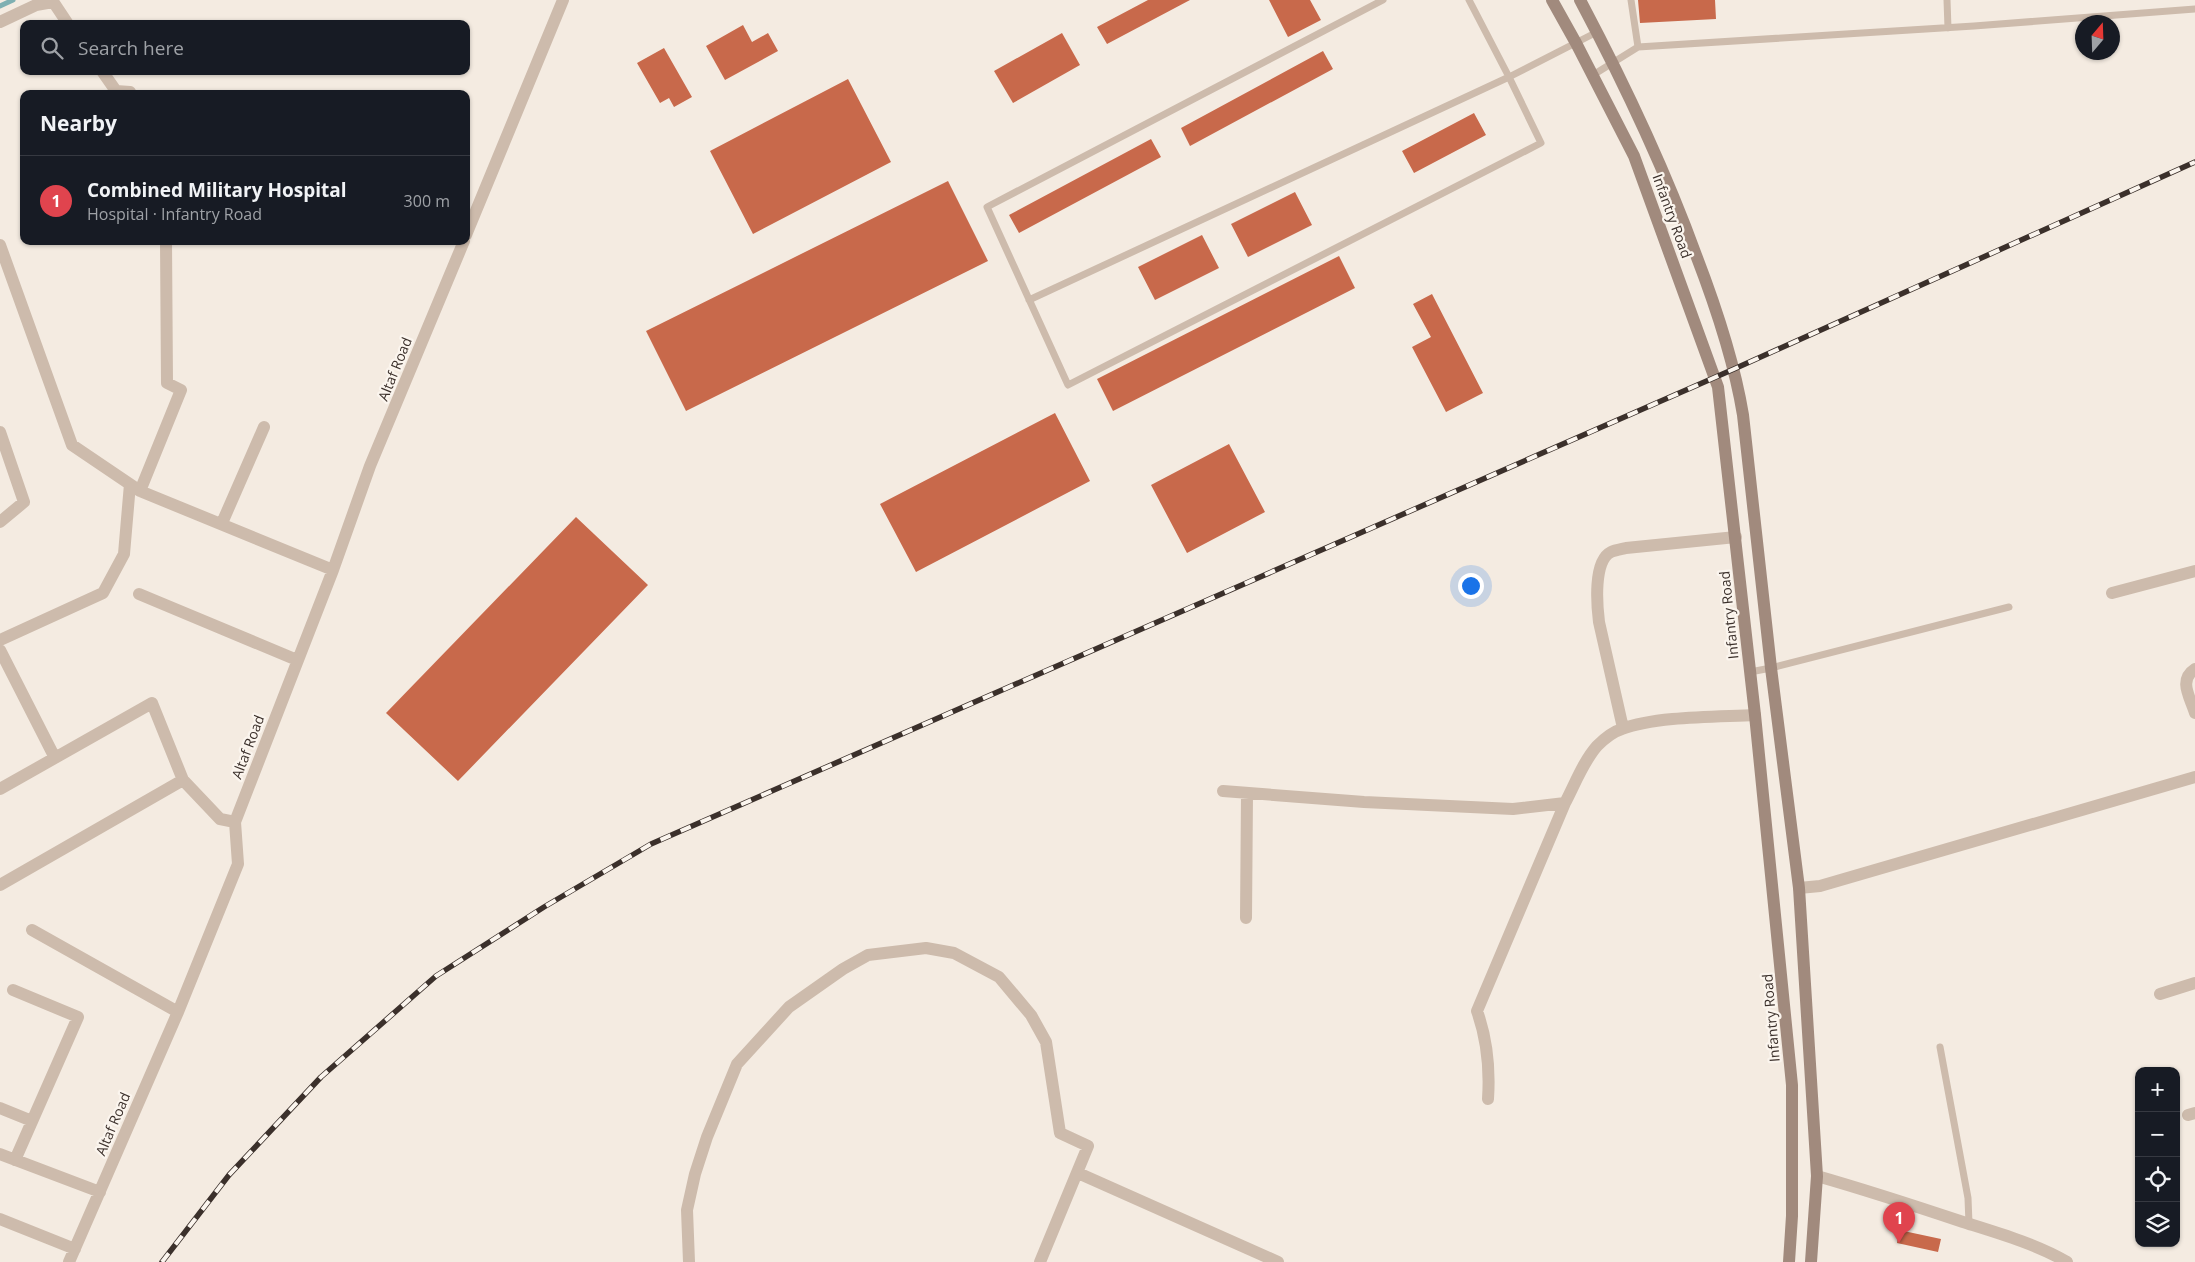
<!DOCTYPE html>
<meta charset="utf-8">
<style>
:root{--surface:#171b24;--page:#20242c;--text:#f1f3f6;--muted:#9ea1a6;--line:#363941;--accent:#8c9099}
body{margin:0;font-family:"Open Sans",sans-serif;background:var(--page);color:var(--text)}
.controls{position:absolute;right:15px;bottom:15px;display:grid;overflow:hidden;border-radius:10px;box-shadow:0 1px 4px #0004}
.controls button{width:45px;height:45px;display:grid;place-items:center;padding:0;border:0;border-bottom:1px solid var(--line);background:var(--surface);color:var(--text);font:25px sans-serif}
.compass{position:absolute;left:2075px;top:15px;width:45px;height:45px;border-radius:50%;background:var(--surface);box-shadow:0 1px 4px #0004;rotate:19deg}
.you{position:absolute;left:1470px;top:585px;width:18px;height:18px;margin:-12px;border:4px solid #fff;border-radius:50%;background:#1a73e8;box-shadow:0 0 0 8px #1a73e833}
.badge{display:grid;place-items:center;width:32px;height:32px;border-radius:50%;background:var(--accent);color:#fff;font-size:16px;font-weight:700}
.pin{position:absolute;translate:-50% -41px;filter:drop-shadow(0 1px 2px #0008)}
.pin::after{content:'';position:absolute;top:26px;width:18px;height:15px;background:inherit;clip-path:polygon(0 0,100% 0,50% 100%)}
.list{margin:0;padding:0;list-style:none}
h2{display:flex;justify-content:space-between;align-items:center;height:65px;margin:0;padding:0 20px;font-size:21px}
h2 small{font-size:16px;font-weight:400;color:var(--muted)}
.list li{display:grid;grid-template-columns:32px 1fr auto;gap:15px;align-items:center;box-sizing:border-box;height:90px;padding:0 20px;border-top:1px solid var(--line)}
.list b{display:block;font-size:19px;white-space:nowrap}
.list p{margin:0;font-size:16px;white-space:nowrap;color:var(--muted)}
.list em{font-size:16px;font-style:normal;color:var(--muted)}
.icon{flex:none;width:28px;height:28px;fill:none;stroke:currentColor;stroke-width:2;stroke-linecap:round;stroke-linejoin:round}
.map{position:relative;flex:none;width:2195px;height:1262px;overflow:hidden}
.search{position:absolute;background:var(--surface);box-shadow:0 1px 4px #0004;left:20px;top:20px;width:450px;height:55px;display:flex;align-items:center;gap:12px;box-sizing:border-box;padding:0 18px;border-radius:10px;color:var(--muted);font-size:19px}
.panel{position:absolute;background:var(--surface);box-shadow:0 1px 4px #0004;left:20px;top:90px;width:450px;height:155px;border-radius:10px}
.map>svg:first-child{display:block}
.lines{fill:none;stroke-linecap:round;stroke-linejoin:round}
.stream{stroke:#7fb0b2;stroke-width:5}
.building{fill:#c8694b}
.service{stroke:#cdbbac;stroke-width:7}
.minor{stroke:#cdbbac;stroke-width:12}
.secondary{stroke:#a18a7d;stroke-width:12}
.rail-casing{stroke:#3b302b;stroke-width:5.5}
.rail{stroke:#fbf5ee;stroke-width:4;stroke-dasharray:11;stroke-linecap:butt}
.labels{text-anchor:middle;stroke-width:4.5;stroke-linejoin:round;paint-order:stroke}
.street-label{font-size:14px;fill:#3b302b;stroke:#fbf5ee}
</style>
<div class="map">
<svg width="2195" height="1262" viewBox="0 0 2195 1262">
<rect width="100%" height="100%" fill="#f4ebe1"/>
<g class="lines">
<path class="stream" d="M0,6L13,0"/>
</g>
<path class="building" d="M1148,0H1190L1107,44L1097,27Z
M1269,0H1310L1321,20L1288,37Z
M1638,0H1715L1716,19L1640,23Z
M743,25L752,42L768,33L778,51L725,80L706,46Z
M1062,33L1080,65L1013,103L994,71Z
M664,48L692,97L674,107L669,98L660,103L637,63Z
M1323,51L1333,69L1190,146L1181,128Z
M848,79L891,162L753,234L710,151Z
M1474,113L1486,135L1414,173L1402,151Z
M1151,139L1161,157L1019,233L1009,215Z
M948,181L988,261L686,411L646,331Z
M1295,192L1312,225L1248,257L1231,224Z
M1202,235L1219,268L1155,300L1138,267Z
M1339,256L1355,288L1113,411L1097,379Z
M1432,294L1483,393L1446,412L1412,347L1431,337L1413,304Z
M1055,413L1090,481L916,572L880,504Z
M1229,444L1265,512L1187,553L1151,485Z
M576,517L648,585L458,781L386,713Z
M1899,1230L1941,1239L1938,1252L1897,1243Z"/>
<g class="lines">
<path class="service" d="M1469,0L1509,77L1597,32
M1631,0L1638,47
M1947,0L1948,28
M1593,75L1638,47L1974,26L2195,9
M1029,300L1509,77L1541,143L1068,385L987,207L1383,0
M1750,672L1771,668L2009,607
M1940,1047L1968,1198L1969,1224"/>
<path class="minor" d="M52,0L68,24
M0,22L36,5L53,2
M102,71L116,91L130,92L131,94
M466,235L563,0
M166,241L167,383L181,390L140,491L333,570
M0,245L72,445L140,491
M0,432L24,502L0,522
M222,523L264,427
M2112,593L2195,571
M139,594L297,660
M0,640L103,593L124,554L130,484
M0,650L55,758
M2195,669C2178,680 2190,697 2195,713
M1623,728L1599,622C1597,606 1593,561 1611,552C1615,550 1622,549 1626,548L1736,537
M0,789L152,703L183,780
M1223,791L1364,802L1513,809L1565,803C1575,784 1583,762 1597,746C1604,739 1612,732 1622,729C1656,716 1717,717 1755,715
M0,885L183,780L220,819L235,822
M1799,888L1820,886L2195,777
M1246,918L1247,794
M32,930L178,1012
M13,990L78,1017L15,1160
M2160,994L2195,983
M1488,1099C1490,1069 1487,1039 1477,1011L1565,803
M0,1108L32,1121
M2188,1115L2195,1113
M0,1154L100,1192
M1078,1173L1278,1262
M1817,1176C1866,1190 1915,1206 1963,1222C1998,1233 2036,1244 2067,1262
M0,1219L75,1249
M69,1262L178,1012L238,864L235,822L333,570L370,466L464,241
M689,1262L687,1210L695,1174L707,1137L737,1064L789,1007L843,969L868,955L926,948L954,953L999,977L1031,1015L1046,1042L1060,1133L1088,1146L1040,1262"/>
<path class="secondary" d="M1552,0L1576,43L1634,156L1718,387L1755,715L1792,1085V1216L1789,1262
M1580,0C1624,83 1664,167 1696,255C1716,307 1734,360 1743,415L1771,668L1799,888L1817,1176L1811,1262"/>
<defs>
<path id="rail" d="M162,1262L229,1175L321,1077L436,976L544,907L651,844L1734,369L2195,162"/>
</defs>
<use href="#rail" class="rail-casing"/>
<use href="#rail" class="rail"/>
</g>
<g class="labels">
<g class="street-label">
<text transform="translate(1672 216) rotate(70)" y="5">Infantry Road</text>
<text transform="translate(395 369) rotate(-68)" y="5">Altaf Road</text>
<text transform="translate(1729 615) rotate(-96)" y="5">Infantry Road</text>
<text transform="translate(248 747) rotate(-69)" y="5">Altaf Road</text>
<text transform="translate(1771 1018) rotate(-95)" y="5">Infantry Road</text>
<text transform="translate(113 1124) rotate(-67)" y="5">Altaf Road</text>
</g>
</g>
</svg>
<div class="controls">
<button>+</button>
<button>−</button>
<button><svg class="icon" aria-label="locate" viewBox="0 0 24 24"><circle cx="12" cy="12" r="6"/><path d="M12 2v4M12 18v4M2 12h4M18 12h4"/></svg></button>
<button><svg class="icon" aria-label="layers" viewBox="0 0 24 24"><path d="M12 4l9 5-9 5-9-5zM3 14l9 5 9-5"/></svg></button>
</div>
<svg class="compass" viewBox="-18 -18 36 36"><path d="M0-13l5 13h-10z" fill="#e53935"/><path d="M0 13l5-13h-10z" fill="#9ea1a6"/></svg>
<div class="you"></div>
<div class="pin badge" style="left:1899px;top:1243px;background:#e0444e">1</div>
<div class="search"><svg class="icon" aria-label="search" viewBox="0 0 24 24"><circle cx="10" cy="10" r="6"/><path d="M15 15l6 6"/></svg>Search here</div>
<section class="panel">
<h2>Nearby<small></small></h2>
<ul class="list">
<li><span class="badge" style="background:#e0444e">1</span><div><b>Combined Military Hospital</b><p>Hospital · Infantry Road</p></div><em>300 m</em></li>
</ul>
</section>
</div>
